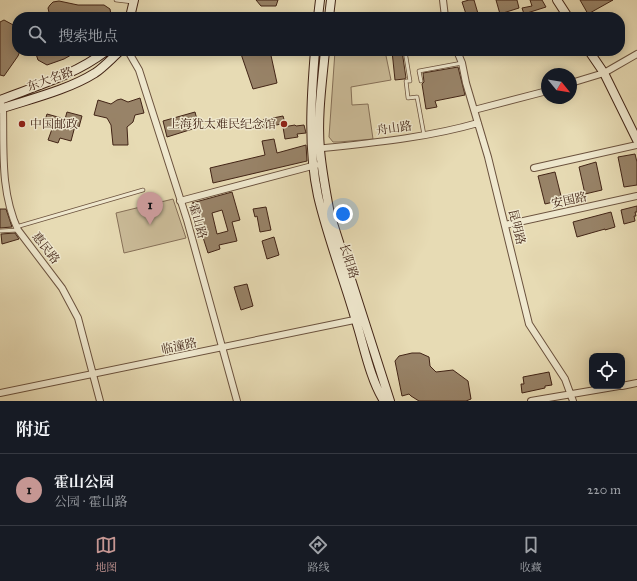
<!DOCTYPE html>
<html lang="zh">
<meta charset="utf-8">
<style>
:root{--surface:#171b24;--page:#242831;--text:#f1f3f6;--muted:#9ea1a6;--line:#363941;--accent:#c59692}
body{margin:0;font-family:"IM FELL Great Primer","Noto Serif SC",serif;background:var(--page);color:var(--text)}
.controls{position:absolute;right:12px;bottom:12px;display:grid;overflow:hidden;border-radius:8px;box-shadow:0 2px 10px #0003}
.controls button{width:36px;height:36px;display:grid;place-items:center;padding:0;border:0;border-bottom:1px solid var(--line);background:var(--surface);color:var(--text);font:20px sans-serif}
.compass{position:absolute;left:541px;top:68px;width:36px;height:36px;border-radius:50%;background:var(--surface);box-shadow:0 2px 10px #0003;rotate:120deg}
.you{position:absolute;left:343px;top:214px;width:14px;height:14px;margin:-10px;border:3px solid #fff;border-radius:50%;background:#1a73e8;box-shadow:0 0 0 6px #1a73e833}
.badge{display:grid;place-items:center;width:26px;height:26px;border-radius:50%;background:var(--accent);color:#111;font-size:13px;font-weight:700}
.pin{position:absolute;translate:-50% -33px;filter:drop-shadow(0 1px 2px #0008)}
.pin::after{content:'';position:absolute;top:21px;width:14px;height:12px;background:inherit;clip-path:polygon(0 0,100% 0,50% 100%)}
.list{margin:0;padding:0;list-style:none}
h2{display:flex;justify-content:space-between;align-items:center;height:52px;margin:0;padding:0 16px;font-size:17px}
h2 small{font-size:13px;font-weight:400;color:var(--muted)}
.list li{display:grid;grid-template-columns:26px 1fr auto;gap:12px;align-items:center;box-sizing:border-box;height:72px;padding:0 16px;border-top:1px solid var(--line)}
.list b{display:block;font-size:15px;white-space:nowrap}
.list p{margin:0;font-size:13px;white-space:nowrap;color:var(--muted)}
.list em{font-size:13px;font-style:normal;color:var(--muted)}
.icon{flex:none;width:22px;height:22px;fill:none;stroke:currentColor;stroke-width:2;stroke-linecap:round;stroke-linejoin:round}
.map{position:relative;flex:none;width:637px;height:401px;overflow:hidden}
.search{position:absolute;background:var(--surface);box-shadow:0 2px 10px #0003;left:12px;right:12px;top:12px;height:44px;display:flex;align-items:center;gap:10px;box-sizing:border-box;padding:0 14px;border-radius:16px;color:var(--muted);font-size:15px}
.sheet{height:124px;background:var(--surface)}
nav{display:flex;justify-content:space-around;align-items:center;box-sizing:border-box;height:56px;border-top:1px solid var(--line);background:var(--surface);font-size:11px;color:var(--muted)}
nav a{display:grid;justify-items:center;gap:2px}
nav .on{color:var(--accent)}
.map>svg:first-child{display:block}
.green{fill:#cbbc99;stroke:#867058}
.building{fill:#988368;stroke:#422416;fill-rule:evenodd}
.lines{fill:none;stroke-linecap:round;stroke-linejoin:round}
.lane-casing{stroke:#6b523e;stroke-width:4.5}
.street-casing{stroke:#6b523e;stroke-width:8}
.secondary-casing{stroke:#422416;stroke-width:10}
.lane{stroke:#efe8ce;stroke-width:3}
.street{stroke:#efe8ce;stroke-width:6}
.secondary{stroke:#efe8ce;stroke-width:8}
.poi-dot{fill:#8f2418;stroke:#efe8ce;stroke-width:1.5}
.labels{text-anchor:middle;stroke-width:3;stroke-linejoin:round;paint-order:stroke}
.street-label{font-size:12px;fill:#422416;stroke:#efe8ce}
.poi-label{font-size:12px;fill:#422416;stroke:#efe8ce;text-anchor:start}
</style>
<div class="map">
<svg width="637" height="401" viewBox="0 0 637 401">
<rect width="100%" height="100%" fill="#e7dbb4"/>
<filter id="stains"><feTurbulence type="fractalNoise" baseFrequency=".005" numOctaves="4"/><feColorMatrix values="0 0 0 0 .2 0 0 0 0 .09 0 0 0 0 .02 0 0 0 .5 -.17"/></filter>
<radialGradient id="worn" r=".72"><stop offset=".6" stop-color="#630" stop-opacity="0"/><stop offset="1" stop-color="#630" stop-opacity=".3"/></radialGradient>
<path class="green" d="M335,51H385L391,80L351,87L352,105L368,104L373,139L339,142H333L329,137Z
M173,199L186,238L124,253L116,213Z"/>
<path class="building" d="M256,0H278L276,6H261Z
M469,0H474L479,17H467L462,2Z
M496,0H517L519,8L500,14Z
M530,0H542L546,7L524,14L522,8L532,6Z
M580,0H613L588,14Z
M59,1L78,5H104L110,9L111,15L110,17H50L48,8L50,5L53,2Z
M4,20L17,27V51H20L18,56L4,76L0,75V22Z
M35,51H78L64,59L47,65L38,60Z
M240,51H270L277,83L253,89Z
M392,51H402L406,78L404,79L395,80Z
M458,67L465,95L435,101L437,107L426,109L422,84L424,82L423,73Z
M140,98L144,113L135,115L133,122L127,127L128,145H113L111,125L107,118L94,115L98,100L111,104L117,100L121,99L128,102Z
M67,112L82,116L79,127L75,126L71,141L60,138L58,143L48,140L52,129L43,127L47,114L65,119Z
M195,112L199,127L167,137L163,121Z
M283,116L285,123L264,128L263,120Z
M295,125L296,126L304,125L306,133L297,134L298,137L285,139L283,127Z
M274,139L277,153L306,145L307,161L213,183L210,168L265,155L262,141Z
M635,154L637,162V185L624,187L618,157Z
M596,162L602,190L585,194L579,167Z
M555,172L562,200L545,204L538,176Z
M232,192L240,220L232,222L237,241L219,245L220,249L208,253L192,203ZM222,210L228,231L217,234L212,213Z
M637,206V212H635L636,216H634L635,221L624,224L621,210Z
M266,207L271,230L260,232L257,216L255,217L253,209Z
M0,209H6L12,227L0,228Z
M611,212L615,227L605,230V229L577,237L573,222Z
M15,233L19,239L2,244L1,234Z
M274,237L279,255L267,259L262,241Z
M247,284L253,306L241,310L234,287Z
M412,353H420L429,357L430,366L436,372L453,370L468,381L471,399L466,401H419L411,396L409,394L402,396L395,361L399,356Z
M549,372L552,385L545,386V388L522,393L521,384H524L523,377Z"/>
<g class="lines">
<defs>
<path id="lane" d="M116,0L133,2
M405,51L410,81H406L408,98L417,97L424,135
M421,81L419,71L462,63
M16,227L143,190
M0,231L18,230"/>
<path id="street" d="M443,0L445,17
M128,51L139,70L187,220L237,401
M457,51L462,63L466,83L488,157L529,324L565,379L573,401
M571,83L604,73L637,54
M0,102L3,108C4,149 0,191 18,230L62,288L78,318L100,401
M474,110L547,91
M316,149C370,143 426,138 478,123
M534,168L637,145
M180,201L316,165
M505,225L637,196
M622,386L637,383
M0,393L359,319
M531,401L619,386"/>
<path id="secondary" d="M557,0L568,17
M130,17L134,0
M318,17L320,0
M329,17L331,0
M315,51C311,99 308,149 318,196C328,239 344,279 356,321C364,346 370,379 384,401
M325,51C322,83 317,117 320,150C322,172 326,193 330,214L390,401
M589,51L604,73L637,140
M0,100C36,86 75,75 106,51
M0,109C30,99 68,90 95,73C104,67 112,58 120,51"/>
</defs>
<use href="#lane" class="lane-casing"/>
<use href="#street" class="street-casing"/>
<use href="#secondary" class="secondary-casing"/>
<use href="#lane" class="lane"/>
<use href="#street" class="street"/>
<use href="#secondary" class="secondary"/>
</g>
<g class="poi-dot">
<circle cx="22" cy="124" r="4"/>
<circle cx="284" cy="124" r="4"/>
</g>
<g class="labels">
<g class="street-label">
<text transform="translate(50 79) rotate(-20)" y="4">东大名路</text>
<text transform="translate(394 128) rotate(-8)" y="4">舟山路</text>
<text transform="translate(569 200) rotate(-12)" y="4">安国路</text>
<text transform="translate(198 221) rotate(74)" y="4">霍山路</text>
<text transform="translate(517 227) rotate(76)" y="4">昆明路</text>
<text transform="translate(46 248) rotate(52)" y="4">惠民路</text>
<text transform="translate(349 261) rotate(72)" y="4">长阳路</text>
<text transform="translate(179 346) rotate(-12)" y="4">临潼路</text>
</g>
<g class="poi-label">
<text x="30" y="128">中国邮政</text>
<text x="276" y="128" text-anchor="end">上海犹太难民纪念馆</text>
</g>
</g>
<rect width="100%" height="100%" filter="url(#stains)"/>
<rect width="100%" height="100%" fill="url(#worn)"/>
</svg>
<div class="controls">
<button><svg class="icon" aria-label="locate" viewBox="0 0 24 24"><circle cx="12" cy="12" r="6"/><path d="M12 2v4M12 18v4M2 12h4M18 12h4"/></svg></button>
</div>
<svg class="compass" viewBox="-18 -18 36 36"><path d="M0-13l5 13h-10z" fill="#e53935"/><path d="M0 13l5-13h-10z" fill="#9ea1a6"/></svg>
<div class="you"></div>
<div class="pin badge" style="left:150px;top:225px">1</div>
<div class="search"><svg class="icon" aria-label="search" viewBox="0 0 24 24"><circle cx="10" cy="10" r="6"/><path d="M15 15l6 6"/></svg>搜索地点</div>
</div>
<section class="sheet">
<h2>附近<small></small></h2>
<ul class="list">
<li><span class="badge">1</span><div><b>霍山公园</b><p>公园 · 霍山路</p></div><em>220 m</em></li>
</ul>
</section>
<nav>
<a class="on"><svg class="icon" aria-label="map" viewBox="0 0 24 24"><path d="M3 6l6-2 6 2 6-2v14l-6 2-6-2-6 2zM9 4v14M15 6v14"/></svg>地图</a>
<a><svg class="icon" aria-label="directions" viewBox="0 0 24 24"><path d="M12 3l9 9-9 9-9-9zM9 14v-3h6M13 9l2 2-2 2"/></svg>路线</a>
<a><svg class="icon" aria-label="saved" viewBox="0 0 24 24"><path d="M7 4h10v16l-5-4-5 4z"/></svg>收藏</a>
</nav>
